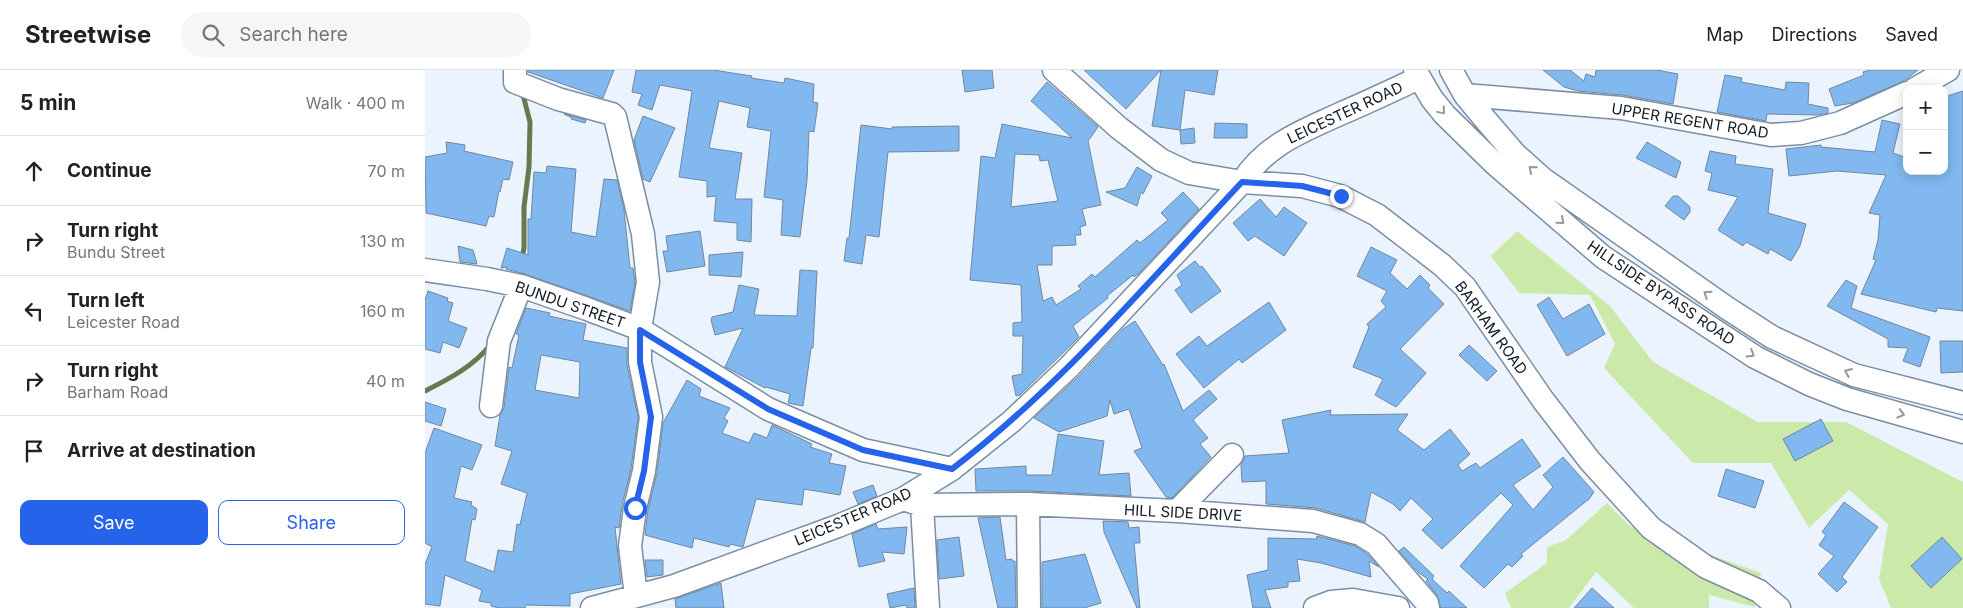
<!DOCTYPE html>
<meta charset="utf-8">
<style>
:root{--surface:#fff;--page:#f6f6f6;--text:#222;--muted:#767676;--line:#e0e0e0;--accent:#2563eb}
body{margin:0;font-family:Inter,sans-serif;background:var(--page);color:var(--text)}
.controls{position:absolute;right:15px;top:15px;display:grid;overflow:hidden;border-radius:10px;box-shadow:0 2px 12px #0003}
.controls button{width:45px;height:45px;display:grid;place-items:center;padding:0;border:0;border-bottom:1px solid var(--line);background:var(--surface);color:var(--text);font:25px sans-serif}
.stop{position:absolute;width:15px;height:15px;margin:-11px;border:4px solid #2563eb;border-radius:50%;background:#fff}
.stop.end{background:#2563eb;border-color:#fff;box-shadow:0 1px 5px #0008}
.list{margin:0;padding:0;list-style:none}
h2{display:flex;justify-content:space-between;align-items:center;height:65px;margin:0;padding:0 20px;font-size:21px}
h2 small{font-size:16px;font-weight:400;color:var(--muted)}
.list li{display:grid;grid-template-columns:32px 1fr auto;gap:15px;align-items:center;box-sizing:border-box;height:70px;padding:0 20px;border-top:1px solid var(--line)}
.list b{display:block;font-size:19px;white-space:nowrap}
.list p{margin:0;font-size:16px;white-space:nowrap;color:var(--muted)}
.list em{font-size:16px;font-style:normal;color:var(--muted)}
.actions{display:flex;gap:10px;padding:15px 20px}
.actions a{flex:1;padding:11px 0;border:1px solid var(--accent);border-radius:10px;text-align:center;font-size:18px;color:var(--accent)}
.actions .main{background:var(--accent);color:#fff}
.icon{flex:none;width:28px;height:28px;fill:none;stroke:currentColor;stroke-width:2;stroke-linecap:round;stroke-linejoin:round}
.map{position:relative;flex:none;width:1538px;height:538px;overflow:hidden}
header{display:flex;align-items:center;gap:30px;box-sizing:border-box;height:70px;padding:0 25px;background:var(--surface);border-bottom:1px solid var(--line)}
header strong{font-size:24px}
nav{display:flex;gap:28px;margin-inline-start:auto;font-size:18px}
.search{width:350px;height:45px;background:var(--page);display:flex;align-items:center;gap:12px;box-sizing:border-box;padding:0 18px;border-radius:28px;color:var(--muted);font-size:19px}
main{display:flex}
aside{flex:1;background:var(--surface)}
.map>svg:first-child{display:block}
.green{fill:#cbe9a9}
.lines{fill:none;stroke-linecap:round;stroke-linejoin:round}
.stream{stroke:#637b4e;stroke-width:5}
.building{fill:#81b8ef;stroke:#72879c;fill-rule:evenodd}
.minor-casing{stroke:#7a8ea4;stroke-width:25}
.minor{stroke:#fff;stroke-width:22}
.oneway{stroke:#94989c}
.route{stroke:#2563eb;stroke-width:6}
.labels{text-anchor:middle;stroke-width:4.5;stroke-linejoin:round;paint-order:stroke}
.street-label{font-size:15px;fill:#121a23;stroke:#fff}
</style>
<header>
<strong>Streetwise</strong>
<div class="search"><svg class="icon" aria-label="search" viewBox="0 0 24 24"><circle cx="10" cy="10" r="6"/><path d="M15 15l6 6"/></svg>Search here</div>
<nav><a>Map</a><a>Directions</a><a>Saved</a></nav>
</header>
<main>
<aside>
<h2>5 min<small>Walk · 400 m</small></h2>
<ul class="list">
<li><svg class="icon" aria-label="ahead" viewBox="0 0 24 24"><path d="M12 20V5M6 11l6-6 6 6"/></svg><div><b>Continue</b></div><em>70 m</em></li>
<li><svg class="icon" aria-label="right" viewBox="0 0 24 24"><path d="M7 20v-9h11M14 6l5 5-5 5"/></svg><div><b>Turn right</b><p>Bundu Street</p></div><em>130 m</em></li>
<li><svg class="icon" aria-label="left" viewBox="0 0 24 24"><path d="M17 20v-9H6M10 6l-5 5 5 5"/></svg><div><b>Turn left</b><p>Leicester Road</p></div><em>160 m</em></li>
<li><svg class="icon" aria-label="right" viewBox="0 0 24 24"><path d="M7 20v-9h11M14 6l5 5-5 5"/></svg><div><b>Turn right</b><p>Barham Road</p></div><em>40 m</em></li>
<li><svg class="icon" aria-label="arrive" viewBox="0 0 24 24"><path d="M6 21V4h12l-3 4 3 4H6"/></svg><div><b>Arrive at destination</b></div></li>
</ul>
<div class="actions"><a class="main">Save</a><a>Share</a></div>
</aside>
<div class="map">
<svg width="1538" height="538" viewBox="0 0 1538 538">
<rect width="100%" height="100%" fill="#ebf4fe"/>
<path class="green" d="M1092,161L1185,236L1228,292L1333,352H1421L1538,412V538H1466L1454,509L1463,454L1424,420L1384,458L1346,393H1268L1179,298L1190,274L1165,225L1094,223L1066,186Z
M1182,433L1205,456L1336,503L1330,537L1284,525V538H1209L1171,502L1144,538H1086L1080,523L1122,493V477L1141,470Z"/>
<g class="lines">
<path class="stream" d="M97,188L99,178V137L104,97L105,52L97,21
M0,321C24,309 49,296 66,274"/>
</g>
<path class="building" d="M189,0L178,28L103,2V0Z
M211,0H288L327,6L326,8L359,13L360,8L389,14L388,32L393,33L389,62L384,61L382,110L375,167L356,165L358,130L339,127L346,61L322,57L325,38L294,31L284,78L317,83L310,129H327L326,172L312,170V153L289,151L291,126L282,127V111L254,107L267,21L235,15L227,40L213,35L217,24L207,22Z
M537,0H567L569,18L540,22Z
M659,0H793L789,25L760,20L755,60L769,58L770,73L756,74L755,60L727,56L736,0L701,39Z
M1118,0H1145L1159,11L1161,4L1170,7L1171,0H1232L1253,4L1248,34L1197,25L1153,21L1139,17Z
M1445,0H1493L1479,11L1428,33L1410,36L1404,19L1439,5L1438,2Z
M1300,5L1317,8L1316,12L1360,20L1361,12L1384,13L1383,34L1403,38V43L1393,45L1342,44L1341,51L1292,42Z
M622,12L673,57L663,71L676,135L657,139L661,155L655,157L656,165H650L651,175L627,176V195H612L618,231L627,227L631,235L656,219L653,216L667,204L670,207L712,170L715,173L743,150L736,143L758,122L774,139L714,203L709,207L708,205L682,226L683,228L648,256L654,267L595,325L591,326L587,306L597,304L598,266H588V253L597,252L596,215L545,210L556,86L570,88L577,54L647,68L606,31ZM590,84L614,85L615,91L623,90L633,131L586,137Z
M1538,21V241L1512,238L1511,242L1436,224L1451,190L1448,189L1453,170L1455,145L1444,143L1461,105L1412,101L1364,106L1361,79L1396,75V77L1450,82L1457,50L1475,54L1468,83L1482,88V101H1519V27Z
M139,44L161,50L160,53L146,49L147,48Z
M218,46L250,58L225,112L218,109L209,70Z
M790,53L822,54V68H789Z
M436,55L467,59V57L534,56V81L463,82L454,167L441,165L437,194L419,191L422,168H424Z
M21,72L40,75L39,81L88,92L84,110L78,109L75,122L74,121L69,147L64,146L61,156L1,143L0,87L22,83Z
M1222,72L1256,92L1251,108L1211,88Z
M1285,81L1311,86L1310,94L1348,99L1343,143L1381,154L1375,176L1366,191L1345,179L1343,184L1321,172L1318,176L1293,160L1313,127L1283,120L1287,103L1280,101Z
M122,96L151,99L146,162L171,167L179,109L192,110L199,140L205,198H208L210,212L205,241L100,204L81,199L82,197L76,198L82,178L103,185V149H106L109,102L121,103Z
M712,97L727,106L718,124L716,122L712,136L681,122L700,118Z
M1248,126H1253L1265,137V142L1259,150L1240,136Z
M835,129L851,147L859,137L882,153L859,186L830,166L823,171L808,153Z
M275,161L280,196L242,202L238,181H243L241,166Z
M33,176L48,180L52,194L35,192Z
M946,177L972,190L965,203L982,219L995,205L1005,215L1003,218L1019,234L975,279L1001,303L971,337L950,325L958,309L928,297L944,257L942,254L961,237L956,231L962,221L932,206Z
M318,182L316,207L284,205V185Z
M770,191L775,197L777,196L796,221L766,243L750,220L757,215L752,205Z
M375,200L392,201L388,278H386L378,336L363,333L365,324L341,317L340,318L300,297L318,258L290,265L286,250L287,247L308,242L314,215L334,219L329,245L372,246Z
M1421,210L1432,216L1426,238L1505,267L1495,297L1478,291L1483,278L1463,277V269L1402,236Z
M3,221L23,228L22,231L28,233L23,251L42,258L34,278L18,272L15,283L0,279V230Z
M1124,227L1138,249L1164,234L1180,264L1142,286L1112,235Z
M844,232L861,260L817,293L814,289L779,318L751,284L774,266L782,276Z
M101,238L125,243L124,246L161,254L158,270L202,278V295L213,347L206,399L197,435L194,458L190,457L196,514L145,524V536L101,535L100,538H74L66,536V533L54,531L57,520L20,505L15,536L0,534V494L7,477L0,473V383L9,358L57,375L47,400L36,396L29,428L47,432L46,435L52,439L50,450L47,449L40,491L69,502L73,480L88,482L92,454L95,455L102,423L76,414L87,381L70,376L75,345L79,338L84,297L87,298L94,265L91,264ZM116,285L155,292L154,328L110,320Z
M710,251L738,295L739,294L758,341L784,320L792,329L768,350L783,368L775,374L786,387L747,428L741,427L709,381L717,378L704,339L689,344L685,330L682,346L634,362L609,348L654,306L698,259Z
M1515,271H1538V302L1516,303Z
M1044,275L1072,301L1062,311L1034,285Z
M262,310L276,319L274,326L305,338L299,348L303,351L297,363L324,373L329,363L342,368L347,355L387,374L385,377L407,384L404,393L421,396L415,425L379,419L377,435L331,429L318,477L305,474L304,477L269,468L267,478L220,465L223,440L232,403L238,353Z
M0,332L21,339L16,356L0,351Z
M906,340L905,345L983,344L972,360L999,380L1025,359L1045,384L1033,395L1037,401L1051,393L1055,398L1097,369L1116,396L1088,415L1108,440L1128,417L1118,405L1138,387L1169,422L1164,429L1096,484L1098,486L1087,497L1083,494L1059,518L1035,496L1088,435L1076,423L1017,479L997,460L1008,449L986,428L975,441L968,434L946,422L940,452L891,438L841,434V411L817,412L816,395L820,386L864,383L857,350Z
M1396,349L1408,371L1370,391L1358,369Z
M633,364L679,371L674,405L704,403L706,426L604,421H551L550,399L601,396V405H627Z
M1301,399L1339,411L1330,438L1293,426Z
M448,415L452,426L433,434L428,422Z
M1419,432L1453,457L1417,507L1422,512L1412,522L1393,504L1409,486L1394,475L1401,465L1397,462Z
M575,447L581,490L587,489V491H590L591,538H573L553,448Z
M678,451L703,452L704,458L714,457L715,473H709L715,538H712L679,462Z
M451,454L453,459L482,457L479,484L457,482L460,491L434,497L427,464Z
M892,466L930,476L942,484L954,497L944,491L946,507L896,493L872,489L875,511L863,512V517L840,520L846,538H828L822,505L843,500V468L891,469Z
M534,467L539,506L514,509L512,470Z
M1517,467L1537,489L1506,518L1486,496Z
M979,477L1009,506L1007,509L1022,523L1024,521L1042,538H1016L1012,525L1001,511L1003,509L994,503L974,481Z
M660,484L676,533L659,538H617V492Z
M220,490H238V505L222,507Z
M296,513L299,538H251L250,529Z
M489,518L490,538H482L481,535L465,538L462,524Z
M1167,518L1189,538H1149Z"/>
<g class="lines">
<defs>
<path id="minor" d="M90,0V12L133,29L187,44L190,47L218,164L223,212L215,259V292L226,347L219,401L210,438L205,476L211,526
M629,0L694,58L736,90L764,103L817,112L877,116L915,126L952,145L1017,195L1040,217L1118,330L1165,391L1226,458L1281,497L1334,521L1354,538
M990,0L1007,29L1020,45L1070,94L1178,187L1330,287L1384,314L1422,329L1538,362
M1026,0L1040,25L1059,48L1090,84L1118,109L1302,238L1347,267L1429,305L1538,333
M1490,19L1523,0
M1040,25L1196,38L1346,65L1376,63L1415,53L1482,23
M0,200L62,209L96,216L162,239L215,259L343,339L438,380L527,399
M66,336L74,271L96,216
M478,429L497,435L603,434L752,441L888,451L935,464L951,474L1002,533L1003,538
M603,434L604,538
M497,435L503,538
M752,441L807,385
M167,538L249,516L413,456L478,429L527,399L587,351L644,297L817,112C841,74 878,61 917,43C943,32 968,20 994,8
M890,538L906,532L928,530L973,538"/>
</defs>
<use href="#minor" class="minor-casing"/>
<use href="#minor" class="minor"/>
</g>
<defs><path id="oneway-chevron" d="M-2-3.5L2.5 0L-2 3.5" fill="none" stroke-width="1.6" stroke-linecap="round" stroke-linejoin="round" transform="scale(1.25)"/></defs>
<g class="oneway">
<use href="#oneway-chevron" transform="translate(1017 41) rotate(50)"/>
<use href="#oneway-chevron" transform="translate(1107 99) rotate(-139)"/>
<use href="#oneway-chevron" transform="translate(1136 151) rotate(41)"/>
<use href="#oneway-chevron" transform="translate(1282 224) rotate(-146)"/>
<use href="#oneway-chevron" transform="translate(1326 284) rotate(32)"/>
<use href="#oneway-chevron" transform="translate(1423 302) rotate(-157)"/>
<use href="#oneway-chevron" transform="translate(1476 344) rotate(16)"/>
</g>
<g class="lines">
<path class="route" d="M210,438L219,401L226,347L215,292V260L343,339L438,380L527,399C636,316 724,211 817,112L877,116L916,126"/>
</g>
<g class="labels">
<g class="street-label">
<text transform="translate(920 43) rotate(-25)" y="5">LEICESTER ROAD</text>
<text transform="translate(1265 51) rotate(9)" y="5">UPPER REGENT ROAD</text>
<text transform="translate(1236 223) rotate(34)" y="5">HILLSIDE BYPASS ROAD</text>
<text transform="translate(145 235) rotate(19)" y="5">BUNDU STREET</text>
<text transform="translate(1066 258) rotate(54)" y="5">BARHAM ROAD</text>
<text transform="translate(758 443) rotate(3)" y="5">HILL SIDE DRIVE</text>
<text transform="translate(428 447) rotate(-23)" y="5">LEICESTER ROAD</text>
</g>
</g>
</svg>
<div class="controls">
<button>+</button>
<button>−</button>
</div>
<div class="stop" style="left:210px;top:438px"></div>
<div class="stop end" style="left:916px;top:126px"></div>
</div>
</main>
